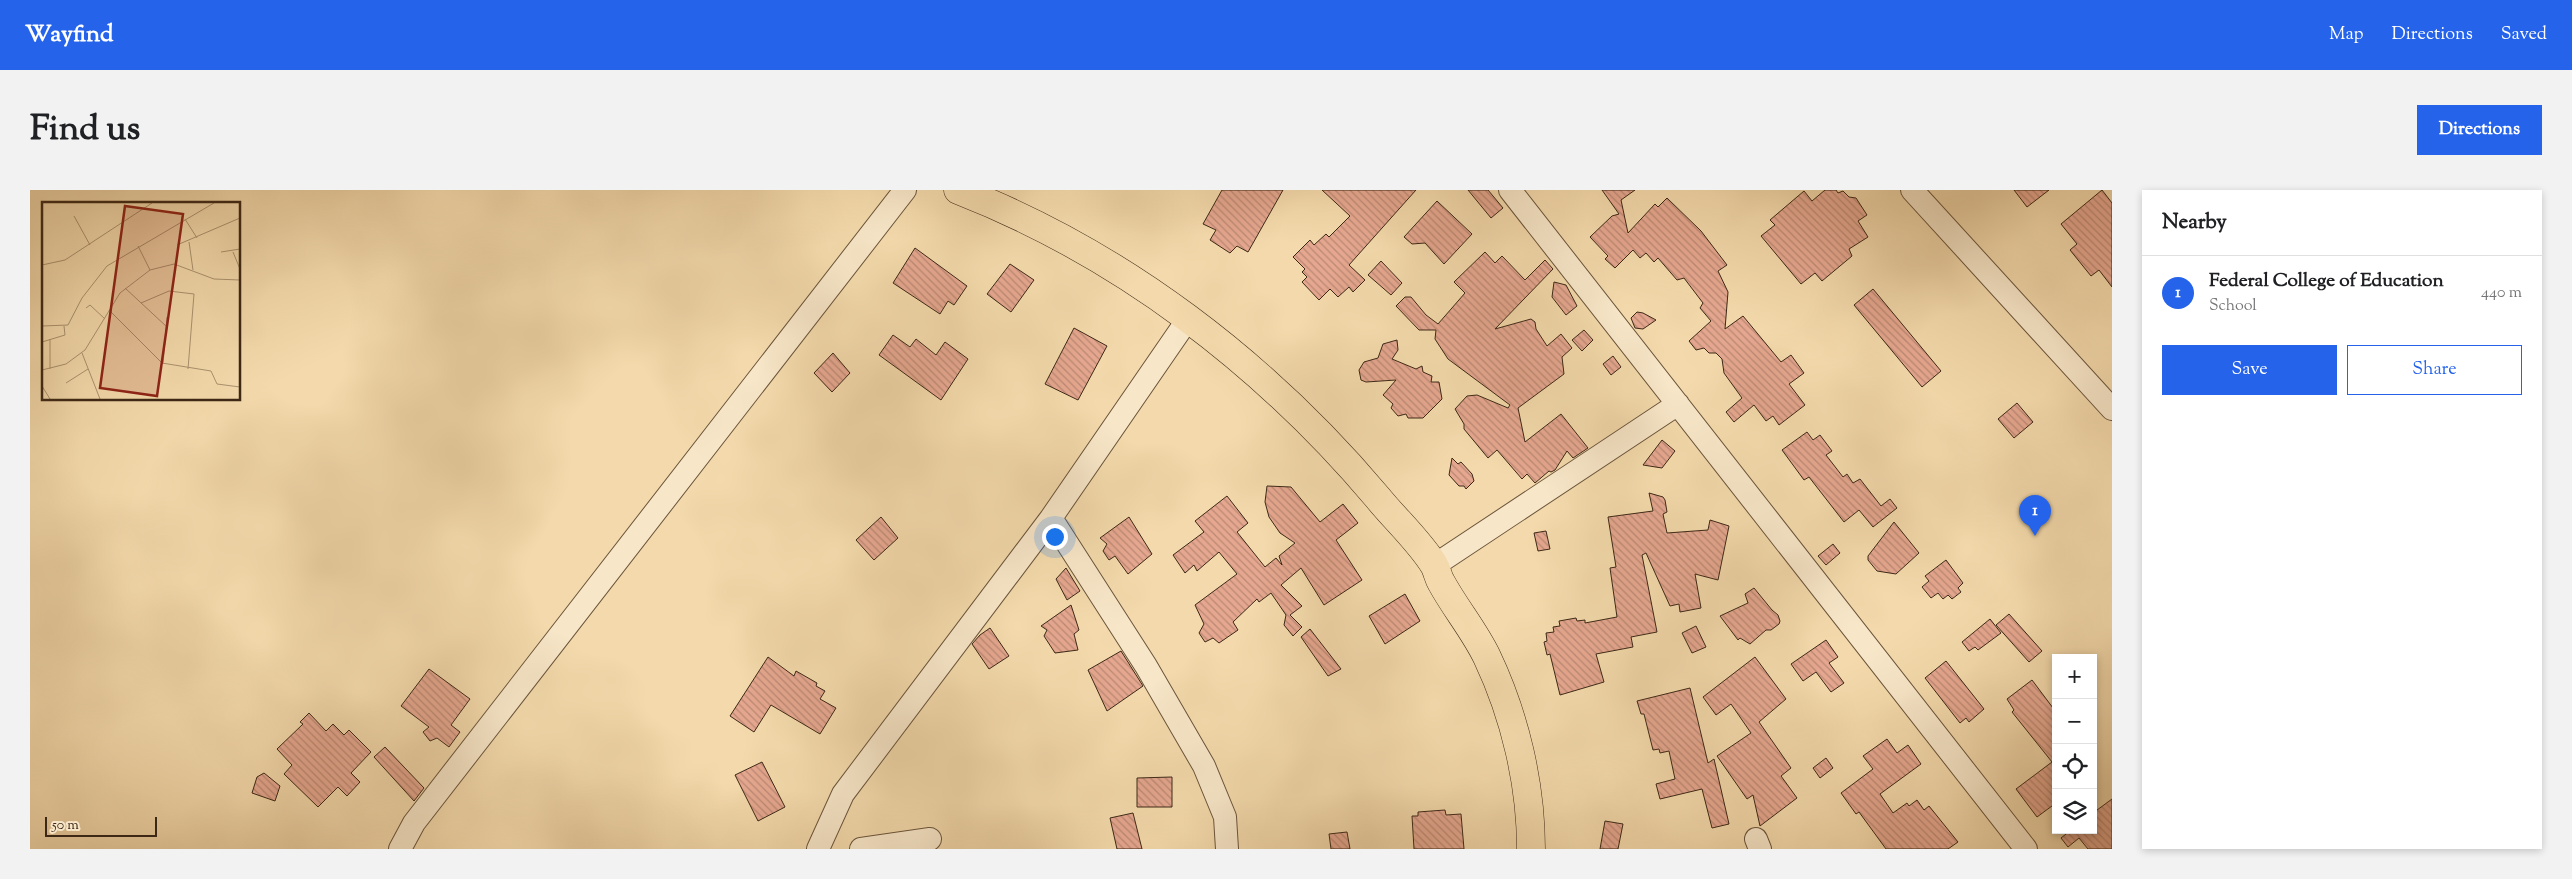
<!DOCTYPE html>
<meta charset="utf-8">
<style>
:root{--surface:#fff;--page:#f2f2f2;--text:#202124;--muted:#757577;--line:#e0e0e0;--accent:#2563eb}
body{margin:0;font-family:"Sorts Mill Goudy",serif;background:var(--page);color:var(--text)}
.controls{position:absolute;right:15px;bottom:15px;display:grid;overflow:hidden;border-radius:0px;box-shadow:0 2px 8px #0003}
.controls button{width:45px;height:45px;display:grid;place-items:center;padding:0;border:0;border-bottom:1px solid var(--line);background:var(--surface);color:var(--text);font:25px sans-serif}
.scale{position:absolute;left:15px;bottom:12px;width:112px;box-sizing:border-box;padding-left:5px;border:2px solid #3d2816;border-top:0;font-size:14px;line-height:18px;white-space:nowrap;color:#3d2816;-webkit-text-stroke:4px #f7e6c8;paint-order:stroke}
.you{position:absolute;left:1024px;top:346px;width:18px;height:18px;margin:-12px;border:4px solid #fff;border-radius:50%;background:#1a73e8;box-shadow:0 0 0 8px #1a73e833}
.badge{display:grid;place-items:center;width:32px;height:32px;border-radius:50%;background:var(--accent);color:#fff;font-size:16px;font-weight:700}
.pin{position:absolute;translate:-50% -41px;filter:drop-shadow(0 1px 2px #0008)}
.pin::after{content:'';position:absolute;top:26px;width:18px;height:15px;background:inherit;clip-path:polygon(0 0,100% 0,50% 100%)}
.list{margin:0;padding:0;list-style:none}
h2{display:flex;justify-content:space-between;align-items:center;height:65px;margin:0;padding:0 20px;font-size:21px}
h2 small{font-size:16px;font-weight:400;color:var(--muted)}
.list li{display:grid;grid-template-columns:32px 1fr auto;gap:15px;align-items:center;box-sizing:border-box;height:75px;padding:0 20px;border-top:1px solid var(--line)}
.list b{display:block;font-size:19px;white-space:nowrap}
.list p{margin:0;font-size:16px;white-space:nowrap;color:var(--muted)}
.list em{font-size:16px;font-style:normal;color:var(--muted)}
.actions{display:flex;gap:10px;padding:15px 20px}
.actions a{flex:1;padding:11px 0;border:1px solid var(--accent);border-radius:0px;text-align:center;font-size:18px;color:var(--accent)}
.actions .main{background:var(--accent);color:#fff}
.icon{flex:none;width:28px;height:28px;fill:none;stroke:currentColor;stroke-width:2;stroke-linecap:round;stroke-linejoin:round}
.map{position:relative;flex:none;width:2082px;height:659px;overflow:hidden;border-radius:0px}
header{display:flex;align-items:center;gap:30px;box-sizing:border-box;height:70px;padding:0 25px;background:var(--accent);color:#fff}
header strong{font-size:24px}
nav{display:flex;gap:28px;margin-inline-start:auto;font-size:18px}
.intro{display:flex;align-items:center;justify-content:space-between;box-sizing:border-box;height:120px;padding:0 30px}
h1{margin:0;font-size:35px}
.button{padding:12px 22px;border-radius:0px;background:var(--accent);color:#fff;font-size:18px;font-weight:700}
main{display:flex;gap:30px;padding:0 30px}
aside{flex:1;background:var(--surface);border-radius:0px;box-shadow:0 2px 8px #0003}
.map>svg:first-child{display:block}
.building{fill:url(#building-back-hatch);stroke:#3d2816}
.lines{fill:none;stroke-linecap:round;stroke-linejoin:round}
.minor-casing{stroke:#6a543b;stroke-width:24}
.major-casing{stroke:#3d2816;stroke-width:29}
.minor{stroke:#f7e6c8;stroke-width:22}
.major{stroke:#f3d9ab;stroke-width:28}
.inset-road{fill:none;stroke:#aa926f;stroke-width:1}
.view{fill:#8f2418;fill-opacity:0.15;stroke:#8f2418;stroke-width:2.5}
.inset-edge{fill:none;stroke:#3d2816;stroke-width:2.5}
</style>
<header>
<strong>Wayfind</strong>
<nav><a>Map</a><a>Directions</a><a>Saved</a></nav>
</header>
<div class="intro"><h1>Find us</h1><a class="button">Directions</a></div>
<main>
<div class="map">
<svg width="2082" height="659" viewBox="0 0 2082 659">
<defs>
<pattern id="building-back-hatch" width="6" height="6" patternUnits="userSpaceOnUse" patternTransform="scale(1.25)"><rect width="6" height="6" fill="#e5a78f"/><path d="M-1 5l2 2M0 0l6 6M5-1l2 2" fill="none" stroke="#bb8874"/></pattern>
</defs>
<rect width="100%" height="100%" fill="#f3d9ab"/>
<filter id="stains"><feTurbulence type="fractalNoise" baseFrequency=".004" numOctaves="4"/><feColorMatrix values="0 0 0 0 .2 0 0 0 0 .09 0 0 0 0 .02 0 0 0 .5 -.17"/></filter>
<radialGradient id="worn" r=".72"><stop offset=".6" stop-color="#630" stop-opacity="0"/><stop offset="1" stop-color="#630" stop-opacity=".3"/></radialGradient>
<path class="building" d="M1192,0H1253L1218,62L1207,56L1200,63L1180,50L1186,40L1173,34Z
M1292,0H1386L1319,75L1335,90L1323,102L1319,97L1308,107L1300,99L1289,110L1272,92L1277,87L1272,82L1275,79L1263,67L1280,50L1284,55L1296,44L1299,47L1320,26Z
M1438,0H1458L1473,18L1461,28Z
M1572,0H1605L1591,10L1598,43L1625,14L1628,17L1637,8L1671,41L1697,75L1688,81L1698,102L1695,139L1713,126L1751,172L1761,165L1774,183L1759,194L1775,215L1749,235L1743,226L1736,231L1724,215L1704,232L1696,222L1712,208L1694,183L1692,169L1686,163H1679L1674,158L1666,160L1659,151L1681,131L1670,118L1673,113L1654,88L1647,90L1628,68L1624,72L1616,63L1610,68L1603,60L1585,78L1575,69L1578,66L1560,47L1582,26L1589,24Z
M1795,0H1806L1808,3L1813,1L1819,7L1826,8L1837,25L1828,31L1838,47L1819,59L1822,66L1792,91L1785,83L1771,94L1731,46L1745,35L1740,30L1774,1L1782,11Z
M1984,0H2019L1997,17Z
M2072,0L2082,13V97L2069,80L2061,86L2040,60L2047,54L2031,34Z
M1407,11L1442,44L1414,74L1395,53L1382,54L1374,47Z
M885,58L937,96L924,115L918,111L910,124L863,93Z
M1455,62L1465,73L1472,66L1495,90L1515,70L1523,79L1465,139L1501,129L1505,132L1506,139L1517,156L1531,144L1542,158L1532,167L1534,184L1488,218L1495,252L1531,224L1558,258L1543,268L1537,261L1525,280L1521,282L1519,281L1505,293L1497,284L1492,289L1467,260L1458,268L1434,239V234L1425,219L1437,206L1447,205L1478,218L1480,215L1418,169L1405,149L1406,140H1389L1366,116L1375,107H1381L1396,125L1408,134L1435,103L1424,92Z
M1351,71L1372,93L1361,105L1338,85Z
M980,74L1004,90L981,122L957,104Z
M1524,92L1536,95L1547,116L1536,125L1522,107Z
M1843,99L1911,181L1892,197L1824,115Z
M1607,122L1613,123L1626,130L1613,139L1605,138L1601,128Z
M1044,138L1077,156L1048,210L1015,194Z
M1554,140L1563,150L1552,161L1542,150Z
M863,145L880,157L886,149L906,165L915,152L938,169L911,210L849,165Z
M1367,150L1368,160L1362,169L1386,179L1392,176L1393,182L1402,186L1401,192H1409L1412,209L1393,228H1378L1376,224L1368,226L1361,218L1363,214L1353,205L1366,190L1336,192L1331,190L1329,180L1334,172L1348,168L1353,154Z
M803,163L820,183L802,202L784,183Z
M1583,166L1591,177L1581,185L1573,174Z
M1987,213L2003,232L1984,248L1968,229Z
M1777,242L1783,250L1790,245L1802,261L1796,265L1813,287L1817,284L1823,293L1830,289L1851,316L1860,309L1867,318L1843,337L1829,320L1814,332L1779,287L1774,290L1752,260Z
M1632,250L1645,261L1632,278L1613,275Z
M1422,268L1428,274L1431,272L1442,284L1444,291L1436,299L1434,296H1429L1419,285Z
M1237,296L1261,297L1290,332L1313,314L1328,333L1306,350L1332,390L1294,415L1271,378L1251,395L1272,416L1260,425L1272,437L1263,446L1254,435L1256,425L1241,403L1229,412L1227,409L1203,432L1208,440L1189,453L1183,448L1175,452L1169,443L1174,434L1165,415L1207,384L1189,362L1167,381L1164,375L1155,383L1143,365L1174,342L1165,331L1197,306L1218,333L1207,342L1235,377L1246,368L1252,375L1249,366L1265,353L1250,343L1239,327L1235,312Z
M1619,303L1633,307L1635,310L1637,322L1633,324L1637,343L1678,340L1680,330L1699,336L1688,390L1665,384L1671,418L1650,422L1649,414L1640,416L1616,363L1612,365L1627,442L1601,447L1603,457L1566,464L1574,492L1530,505L1520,464L1517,465L1514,452L1517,451L1516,443L1524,442L1523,437L1530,436L1529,431L1546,428L1547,431L1555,430V433L1587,427L1580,378L1586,377L1578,327L1623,321Z
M851,327L868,348L844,370L826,350Z
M1099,327L1122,364L1098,384L1085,366L1079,370L1073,361L1077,354L1070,348Z
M1864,332L1889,363L1866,384L1847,381L1838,370V366Z
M1516,341L1520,359L1508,361L1504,343Z
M1803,354L1810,363L1796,375L1788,366Z
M1916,370L1933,393L1928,398L1931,402L1922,409L1918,405L1913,409L1908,403L1901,408L1892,397L1899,391L1895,386Z
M1036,378L1050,401L1037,410L1026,389Z
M1724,398L1742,420L1748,425L1750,431L1749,434L1741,440H1736L1720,454L1710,448L1708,450L1690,426L1718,413L1715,404Z
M1375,404L1390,431L1355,454L1339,426Z
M1041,415L1049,440L1044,444L1048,460L1025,463L1014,446L1017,440L1011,436Z
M1979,424L2012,461L1999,472L1966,435Z
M1960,429L1971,443L1948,460L1945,457L1939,461L1932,452Z
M1666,436L1676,457L1662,463L1652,443Z
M960,438L979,466L959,479L942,454L950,445Z
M1280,439L1311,479L1298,486L1271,447Z
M1796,450L1808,467L1799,473L1814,493L1801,502L1786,482L1773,491L1761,474Z
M1091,461L1113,496L1077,521L1058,480Z
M738,467L764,486L766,481L787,493L786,496L795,501L790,509L806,518L790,544L741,515L724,542L700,526Z
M1725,467L1756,509L1729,532L1761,578L1751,586L1767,608L1730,636L1723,605L1717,609L1687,566L1721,543L1701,514L1686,525L1673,507Z
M1916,471L1954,519L1939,532L1936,528L1930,533L1895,488Z
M399,479L440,509L421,535L430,542L419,557L407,548L400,551L393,542L399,537L371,516Z
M2002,490L2026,522V613L2007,627L1986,599L2022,572L1982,522L1984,520L1977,509Z
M1660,498L1678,573L1684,569L1699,634L1682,638L1672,599L1630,609L1626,594L1645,589L1639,561L1630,563L1629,559L1623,560L1614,524H1611L1607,511Z
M279,523L296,541L303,534L314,545L319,540L341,562L321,583L330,592L317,606L308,597L288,617L254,584L262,575L247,559L273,534L270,532Z
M1857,549L1867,563L1878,555L1891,574L1850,604L1863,623L1877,613L1879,616L1887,610L1894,620L1899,616L1928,652L1918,659H1856L1829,622L1826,624L1811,603L1843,579L1833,566Z
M355,557L394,598L384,611L344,567Z
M1796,568L1803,578L1790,588L1783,578Z
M732,572L755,617L728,631L705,585Z
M234,583L250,596L245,611L222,603L227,587Z
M1142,587V617H1107V588Z
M2082,609V659H2058L2049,648L2038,657L2031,648L2041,640H2063V623Z
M1415,620L1416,625L1431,624L1434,659H1384L1382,626H1388V622Z
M1103,623L1112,659H1087L1080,628Z
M1575,631L1593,634L1588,659H1570Z
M1317,642L1320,659H1301L1299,644Z"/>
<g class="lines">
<defs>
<path id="minor" d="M1480,0L1996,659
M1882,0L2082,219
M1021,328L1116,476L1174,576L1195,627L1197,659
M1405,375L1648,214
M1726,649L1730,659
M370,659L384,633L875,0
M788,659L813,604L1021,328L1158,129
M831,659L900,649"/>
<path id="major" d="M928,0C1092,64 1235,174 1348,308C1365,329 1390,352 1404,375C1407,380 1408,387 1411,392C1425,418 1444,440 1457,467C1485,526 1501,594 1501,659"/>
</defs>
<use href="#minor" class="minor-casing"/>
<use href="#major" class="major-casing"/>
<use href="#minor" class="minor"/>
<use href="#major" class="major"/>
</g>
<g transform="translate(12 12)">
<rect width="198" height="198" fill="#f3d9ab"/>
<path class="inset-road" d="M32,14L48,43M143,17L155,36M0,18V56M147,40L151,68M135,43L198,16M96,44L108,68M179,50L198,47M191,50L198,67M0,63L23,58L110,1M83,86L125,125M99,101L127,89L152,92L146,167M44,106L48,103L63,117M67,108L120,161L169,169L175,182L198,185M0,124L26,123L40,96L65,64L172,1M0,140L23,133L22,124M40,151L58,197M121,162L125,115M8,167V137M0,168L24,162L43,148L78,91L108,68L132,62L172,77L198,78M24,181L46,167M0,184L8,197"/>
<path class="view" d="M83,4L141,12L115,194L58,186Z"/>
<rect width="198" height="198" class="inset-edge"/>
</g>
<rect width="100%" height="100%" filter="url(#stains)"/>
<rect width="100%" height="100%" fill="url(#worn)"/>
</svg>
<div class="controls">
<button>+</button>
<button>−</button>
<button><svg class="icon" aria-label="locate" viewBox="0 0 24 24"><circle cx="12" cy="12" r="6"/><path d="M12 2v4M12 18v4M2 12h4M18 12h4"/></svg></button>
<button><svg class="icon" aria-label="layers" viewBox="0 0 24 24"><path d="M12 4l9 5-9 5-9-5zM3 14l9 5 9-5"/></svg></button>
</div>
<div class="scale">50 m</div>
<div class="you"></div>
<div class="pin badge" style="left:2005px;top:346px">1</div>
</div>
<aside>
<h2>Nearby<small></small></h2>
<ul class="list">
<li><span class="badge">1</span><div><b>Federal College of Education</b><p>School</p></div><em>440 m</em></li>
</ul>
<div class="actions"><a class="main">Save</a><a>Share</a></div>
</aside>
</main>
